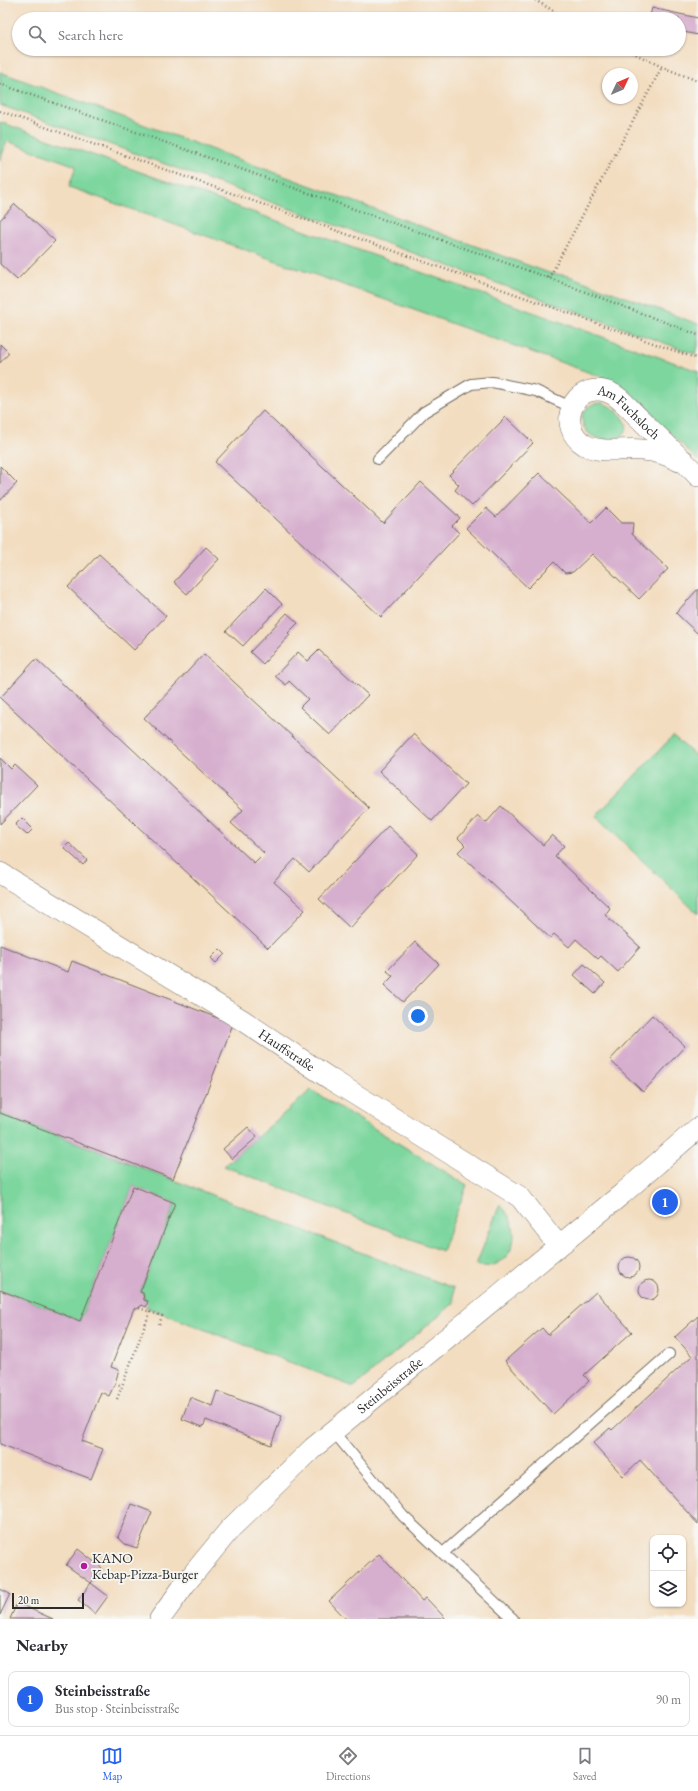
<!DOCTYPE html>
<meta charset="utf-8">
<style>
:root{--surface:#fff;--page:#f2f2f3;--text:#2b2b33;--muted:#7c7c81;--line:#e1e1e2;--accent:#2563eb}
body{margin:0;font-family:"EB Garamond",serif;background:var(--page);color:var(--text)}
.controls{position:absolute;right:12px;bottom:12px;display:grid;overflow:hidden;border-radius:8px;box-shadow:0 1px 3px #0004}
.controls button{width:36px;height:36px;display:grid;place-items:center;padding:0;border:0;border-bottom:1px solid var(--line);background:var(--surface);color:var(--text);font:20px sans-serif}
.compass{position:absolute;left:602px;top:68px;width:36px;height:36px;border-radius:50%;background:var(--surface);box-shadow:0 1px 3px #0004;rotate:46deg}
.scale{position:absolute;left:12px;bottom:10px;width:72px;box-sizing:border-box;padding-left:4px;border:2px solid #2b2b2b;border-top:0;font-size:11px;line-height:14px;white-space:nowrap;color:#2b2b2b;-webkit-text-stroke:3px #f6f6f2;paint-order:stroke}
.you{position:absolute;left:418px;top:1016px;width:14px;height:14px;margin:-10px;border:3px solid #fff;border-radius:50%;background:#1a73e8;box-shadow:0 0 0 6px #1a73e833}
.badge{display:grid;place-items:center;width:26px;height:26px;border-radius:50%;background:var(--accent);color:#fff;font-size:13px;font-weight:700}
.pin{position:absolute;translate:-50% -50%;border:2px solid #fff;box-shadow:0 1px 4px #0006}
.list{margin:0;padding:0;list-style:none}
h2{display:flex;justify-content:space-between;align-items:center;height:52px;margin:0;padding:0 16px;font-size:17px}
h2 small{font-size:13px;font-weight:400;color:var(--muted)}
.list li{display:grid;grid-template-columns:26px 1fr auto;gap:12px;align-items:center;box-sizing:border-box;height:56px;margin:0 8px 8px;padding:0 8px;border:1px solid var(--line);border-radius:8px}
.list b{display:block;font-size:15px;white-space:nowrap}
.list p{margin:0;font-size:13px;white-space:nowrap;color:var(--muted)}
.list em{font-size:13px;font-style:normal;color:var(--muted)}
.icon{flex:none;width:22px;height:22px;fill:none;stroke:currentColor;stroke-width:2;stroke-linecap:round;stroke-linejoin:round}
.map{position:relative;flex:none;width:698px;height:1619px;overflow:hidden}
.search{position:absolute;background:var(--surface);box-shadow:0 1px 3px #0004;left:12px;right:12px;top:12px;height:44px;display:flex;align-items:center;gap:10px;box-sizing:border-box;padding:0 14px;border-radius:22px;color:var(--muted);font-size:15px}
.sheet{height:116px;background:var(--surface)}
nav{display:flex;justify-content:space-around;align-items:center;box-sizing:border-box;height:56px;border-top:1px solid var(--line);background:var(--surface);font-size:11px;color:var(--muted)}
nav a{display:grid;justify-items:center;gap:2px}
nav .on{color:var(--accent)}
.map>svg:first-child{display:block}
.green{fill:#7cd69d;stroke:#548064}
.building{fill:#d6aece}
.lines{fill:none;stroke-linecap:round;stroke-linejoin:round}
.lane-casing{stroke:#71695f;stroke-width:12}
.street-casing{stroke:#71695f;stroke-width:22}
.path{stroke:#71695f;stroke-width:2.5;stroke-dasharray:1 3;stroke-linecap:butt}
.lane{stroke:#fff;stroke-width:10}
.street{stroke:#fff;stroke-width:21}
.poi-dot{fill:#b5179e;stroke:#f6f6f2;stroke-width:1.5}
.labels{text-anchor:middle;stroke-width:3.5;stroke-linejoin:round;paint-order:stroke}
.street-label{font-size:14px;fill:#2b2b2b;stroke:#f6f6f2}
.poi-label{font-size:14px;fill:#2b2b2b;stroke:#f6f6f2;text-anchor:start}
</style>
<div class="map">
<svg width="698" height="1619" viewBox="0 0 698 1619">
<rect width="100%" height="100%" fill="#f6f6f2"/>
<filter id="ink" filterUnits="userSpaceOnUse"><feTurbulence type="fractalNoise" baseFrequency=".025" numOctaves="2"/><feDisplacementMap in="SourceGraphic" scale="8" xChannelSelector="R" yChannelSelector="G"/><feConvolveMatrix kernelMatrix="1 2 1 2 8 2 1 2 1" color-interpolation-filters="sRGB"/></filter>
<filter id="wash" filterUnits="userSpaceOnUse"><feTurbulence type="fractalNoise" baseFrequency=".012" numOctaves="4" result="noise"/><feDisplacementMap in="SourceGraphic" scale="16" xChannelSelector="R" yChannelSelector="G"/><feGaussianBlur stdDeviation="0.9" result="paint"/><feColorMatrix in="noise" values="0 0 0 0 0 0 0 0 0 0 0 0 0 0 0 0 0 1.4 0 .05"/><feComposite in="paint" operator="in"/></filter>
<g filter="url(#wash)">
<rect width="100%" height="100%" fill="#f3ddc0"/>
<path class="green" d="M0,72L549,273L569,276L698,324V346L695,354L0,105Z
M0,122L698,371V461L624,387L613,381L69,187L76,166L7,141L0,161Z
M602,403C615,407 637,424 621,437C579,451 569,403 602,403Z
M673,736L698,758V914L596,816Z
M311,1090L467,1185L442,1251L224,1166Z
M0,1113L453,1288L454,1303L354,1387L146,1307L143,1293L140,1292L175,1203L133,1186L80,1321L0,1290Z
M500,1204C507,1212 514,1223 514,1235C514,1256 496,1271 476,1265Z"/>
<g id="blocks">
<path class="building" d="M652,8L698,18V35L679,31V19H649Z
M15,204L55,241L17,280L0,264V220Z
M0,344L9,353L0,363Z
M263,411L383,523L421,482L460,518L452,526L459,533L381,617L215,462Z
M506,417L533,443L472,506L455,490L459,485L449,475Z
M0,466L17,483L0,501Z
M539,473L591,523L606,508L621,523H633L632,534L668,569L639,599L592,554L573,572L565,573L554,562L528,588L466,528L486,508L496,517Z
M206,547L219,559L187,594L174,582Z
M99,554L166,616L134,650L68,587Z
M266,588L282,604L243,646L226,631Z
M698,589V634L676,613Z
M287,613L298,623L288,633L290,635L263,664L250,652Z
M319,650L368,695L330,735L300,707L308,699L289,681L286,685L275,676L298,652L308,661Z
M204,654L369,808L309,872L295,859L274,882L305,910L268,948L0,698L36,659L254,863L264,853L231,823L243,810L144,718Z
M413,734L466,784L432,821L379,771Z
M0,758L11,769L15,765L37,785L0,824Z
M501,806L543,845L552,835L564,846L555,856L610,908L605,915L640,947L618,972L601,956L598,959L576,939L569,947L554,934L550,938L458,852L465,845L458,838L478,816L486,823Z
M22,818L33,829L27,835L15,825Z
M388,826L418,854L350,928L319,899Z
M69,843L87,860L83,865L64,848Z
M415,942L439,964L403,1002L384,985L393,976L387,971Z
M0,945L68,972L72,961L233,1024L173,1179L0,1113Z
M220,949L225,954L216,963L211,958Z
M584,964L605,983L595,994L574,975Z
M652,1015L685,1046L643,1092L610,1060Z
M248,1127L257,1137L232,1159L223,1149Z
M133,1186L175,1203L140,1292L143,1293L144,1300L148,1301L146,1307L142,1305L137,1309L134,1308L111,1367L119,1370L115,1383L109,1396L101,1392L82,1441L103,1449L91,1479L0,1444V1290L80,1321Z
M619 1267a10 10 0 1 1 20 0a10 10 0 1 1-20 0Z
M639 1290a10 10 0 1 1 20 0a10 10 0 1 1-20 0Z
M596,1292L632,1332L584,1375L589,1381L553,1414L505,1361L542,1328L548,1335Z
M698,1316V1524L640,1460L623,1476L593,1443L610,1428L612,1430L692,1356L675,1337Z
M217,1391L282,1416L271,1445L206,1420L203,1427L182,1419L190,1397L212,1406Z
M131,1504L152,1512L137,1548L125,1544L118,1537Z
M78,1549L102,1568L91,1583L108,1596L95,1614L78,1600L91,1583L66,1565Z
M379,1554L422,1601L426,1598L446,1619H346L329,1601Z
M0,1589L10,1594L0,1615Z
M17,1603L53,1619H10Z"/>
</g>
</g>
<g filter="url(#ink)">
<use href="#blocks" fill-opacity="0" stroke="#71695f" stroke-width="1"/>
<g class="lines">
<defs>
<path id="lane" d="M378,459L424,412L471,384L492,382L536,391L571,407
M333,1431L403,1516L513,1619
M443,1553L669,1354"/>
<g id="street">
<path id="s1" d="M683,460L679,461C667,454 656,451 642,450C624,448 601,454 585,445C555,427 573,380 608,392C620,396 630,410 640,419C659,438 679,456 698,476"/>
<path id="s2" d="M0,873L242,1020L332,1080L520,1197L558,1245"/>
<path id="s3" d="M160,1619L185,1584L230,1529L313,1448L622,1194L698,1128"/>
</g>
</defs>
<use href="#lane" class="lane-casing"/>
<use href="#street" class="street-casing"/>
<path class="path" d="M535,0L567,19
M625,49L662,67L698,81
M0,84L549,278L698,335
M0,111L698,359
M549,278L662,67
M139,1308L162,1316L159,1325
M115,1383L122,1386
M117,1399L150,1312"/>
<use href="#lane" class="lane"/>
<use href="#street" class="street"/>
</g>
</g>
<circle class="poi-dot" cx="84" cy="1566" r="4"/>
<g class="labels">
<g class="street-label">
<text dy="5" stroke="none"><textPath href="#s1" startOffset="216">Am Fuchsloch</textPath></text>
<text dy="5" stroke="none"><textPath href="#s2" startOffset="337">Hauffstraße</textPath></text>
<text dy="5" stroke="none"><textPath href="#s3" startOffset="329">Steinbeisstraße</textPath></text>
</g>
<g class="poi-label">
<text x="92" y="1563">KANO<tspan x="92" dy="16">Kebap-Pizza-Burger</tspan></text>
</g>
</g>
</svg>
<div class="controls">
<button><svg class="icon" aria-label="locate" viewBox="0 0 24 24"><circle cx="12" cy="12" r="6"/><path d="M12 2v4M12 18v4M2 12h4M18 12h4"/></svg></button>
<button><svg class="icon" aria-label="layers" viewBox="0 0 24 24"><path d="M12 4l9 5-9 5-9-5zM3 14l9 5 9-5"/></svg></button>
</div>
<svg class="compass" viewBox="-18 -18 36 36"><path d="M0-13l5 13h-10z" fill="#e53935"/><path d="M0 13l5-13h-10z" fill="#7c7c81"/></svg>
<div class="scale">20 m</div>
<div class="you"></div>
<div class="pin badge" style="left:665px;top:1202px">1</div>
<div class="search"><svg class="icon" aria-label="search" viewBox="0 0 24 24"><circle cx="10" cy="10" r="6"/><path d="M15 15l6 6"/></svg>Search here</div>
</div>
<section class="sheet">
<h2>Nearby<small></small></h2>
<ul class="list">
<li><span class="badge">1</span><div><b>Steinbeisstraße</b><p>Bus stop · Steinbeisstraße</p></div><em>90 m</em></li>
</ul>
</section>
<nav>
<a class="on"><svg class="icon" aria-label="map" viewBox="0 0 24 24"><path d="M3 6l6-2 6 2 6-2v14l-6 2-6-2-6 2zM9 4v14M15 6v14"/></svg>Map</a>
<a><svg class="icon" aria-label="directions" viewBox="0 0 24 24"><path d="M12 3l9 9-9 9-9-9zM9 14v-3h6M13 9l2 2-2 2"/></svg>Directions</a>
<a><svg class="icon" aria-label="saved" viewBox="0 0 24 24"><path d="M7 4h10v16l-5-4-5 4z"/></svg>Saved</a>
</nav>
